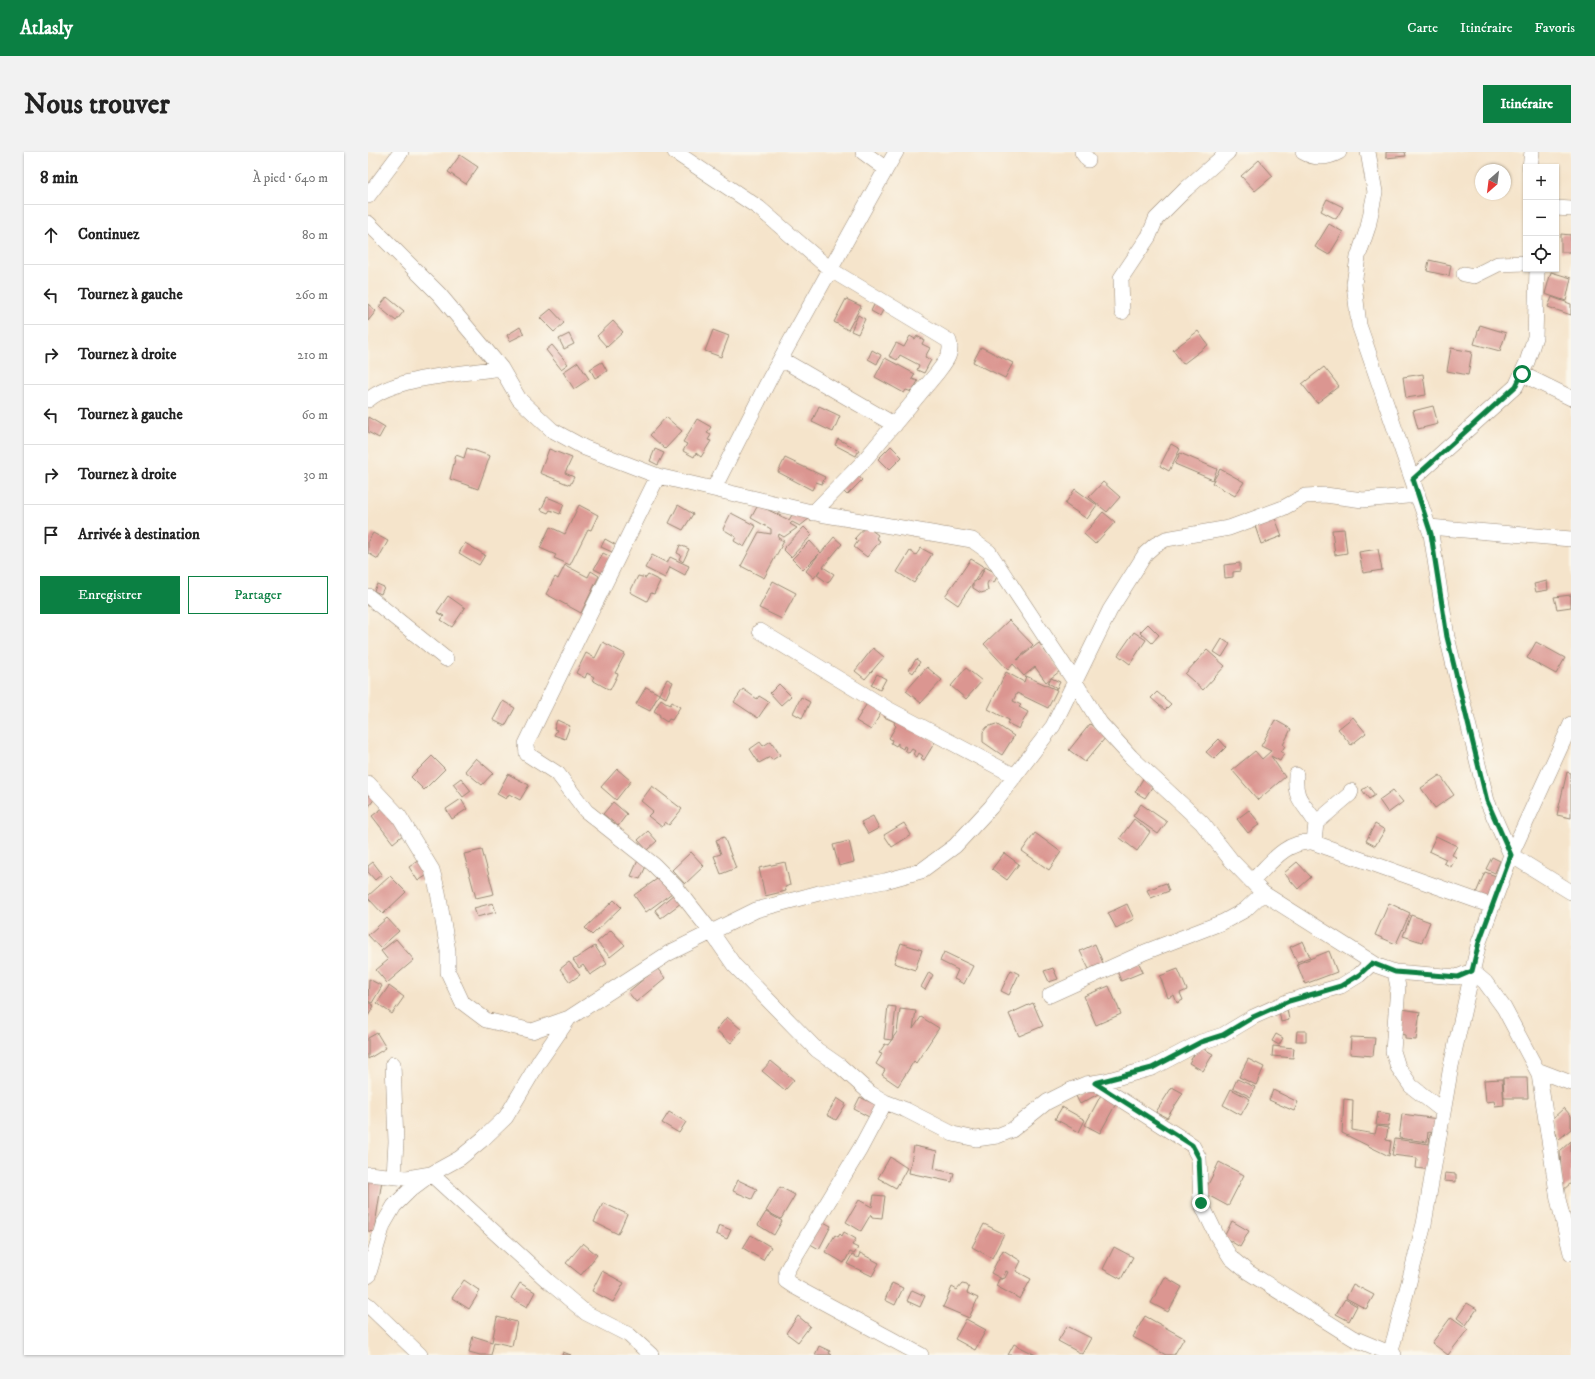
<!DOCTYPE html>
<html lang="fr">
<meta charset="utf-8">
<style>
:root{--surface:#fff;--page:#f2f2f2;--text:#222;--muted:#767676;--line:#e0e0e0;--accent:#0b8043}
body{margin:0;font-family:"IM FELL DW Pica",serif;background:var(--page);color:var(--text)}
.controls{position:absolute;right:12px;top:12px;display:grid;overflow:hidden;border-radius:0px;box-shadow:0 1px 3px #0004}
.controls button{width:36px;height:36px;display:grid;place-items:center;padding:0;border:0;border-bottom:1px solid var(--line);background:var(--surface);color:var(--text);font:20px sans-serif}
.compass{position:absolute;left:1107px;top:12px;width:36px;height:36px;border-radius:50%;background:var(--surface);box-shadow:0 1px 3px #0004;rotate:208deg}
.stop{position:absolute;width:12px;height:12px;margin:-9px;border:3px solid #0b8043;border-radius:50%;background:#fff}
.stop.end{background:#0b8043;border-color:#fff;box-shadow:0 1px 4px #0008}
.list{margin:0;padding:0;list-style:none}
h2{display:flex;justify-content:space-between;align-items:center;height:52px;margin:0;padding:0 16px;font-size:17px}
h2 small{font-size:13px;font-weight:400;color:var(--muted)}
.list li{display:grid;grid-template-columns:26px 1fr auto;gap:12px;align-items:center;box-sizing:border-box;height:60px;padding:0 16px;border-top:1px solid var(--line)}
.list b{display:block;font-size:15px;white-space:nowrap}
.list em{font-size:13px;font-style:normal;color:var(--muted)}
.actions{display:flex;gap:8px;padding:12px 16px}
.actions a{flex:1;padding:9px 0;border:1px solid var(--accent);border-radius:0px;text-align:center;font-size:14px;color:var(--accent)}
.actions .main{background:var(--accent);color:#fff}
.icon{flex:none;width:22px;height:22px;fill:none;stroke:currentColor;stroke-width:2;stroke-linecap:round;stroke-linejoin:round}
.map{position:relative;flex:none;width:1203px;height:1203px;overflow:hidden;border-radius:0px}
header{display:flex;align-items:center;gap:24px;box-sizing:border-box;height:56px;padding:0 20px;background:var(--accent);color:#fff}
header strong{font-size:19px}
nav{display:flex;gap:22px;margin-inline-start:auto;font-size:14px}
.intro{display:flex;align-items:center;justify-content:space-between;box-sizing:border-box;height:96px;padding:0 24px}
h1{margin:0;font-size:28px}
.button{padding:10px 18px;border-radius:0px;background:var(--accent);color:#fff;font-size:14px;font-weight:700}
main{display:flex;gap:24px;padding:0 24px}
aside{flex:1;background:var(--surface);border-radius:0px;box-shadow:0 1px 3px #0004}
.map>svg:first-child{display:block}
.building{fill:#db9691}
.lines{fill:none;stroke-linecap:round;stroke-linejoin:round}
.minor-casing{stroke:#988774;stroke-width:16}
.minor{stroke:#fff;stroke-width:15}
.route{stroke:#0b8043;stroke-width:5}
</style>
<header>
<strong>Atlasly</strong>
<nav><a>Carte</a><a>Itinéraire</a><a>Favoris</a></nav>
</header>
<div class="intro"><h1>Nous trouver</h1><a class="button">Itinéraire</a></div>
<main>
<aside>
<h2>8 min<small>À pied · 640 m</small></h2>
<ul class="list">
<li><svg class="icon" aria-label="ahead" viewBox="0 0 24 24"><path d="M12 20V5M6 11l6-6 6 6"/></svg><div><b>Continuez</b></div><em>80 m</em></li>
<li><svg class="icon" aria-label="left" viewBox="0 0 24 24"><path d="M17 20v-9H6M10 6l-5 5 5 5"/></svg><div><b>Tournez à gauche</b></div><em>260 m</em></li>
<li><svg class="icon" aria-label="right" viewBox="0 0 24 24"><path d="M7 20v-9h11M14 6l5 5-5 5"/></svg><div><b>Tournez à droite</b></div><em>210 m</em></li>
<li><svg class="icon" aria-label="left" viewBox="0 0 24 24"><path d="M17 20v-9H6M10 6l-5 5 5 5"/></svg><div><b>Tournez à gauche</b></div><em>60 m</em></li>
<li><svg class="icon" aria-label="right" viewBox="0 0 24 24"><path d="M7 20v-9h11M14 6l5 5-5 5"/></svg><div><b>Tournez à droite</b></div><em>30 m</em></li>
<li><svg class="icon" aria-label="arrive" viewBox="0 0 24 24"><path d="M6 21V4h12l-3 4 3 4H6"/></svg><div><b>Arrivée à destination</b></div></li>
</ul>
<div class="actions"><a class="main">Enregistrer</a><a>Partager</a></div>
</aside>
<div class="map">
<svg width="1203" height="1203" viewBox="0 0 1203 1203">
<rect width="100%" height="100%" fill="#fbf7ec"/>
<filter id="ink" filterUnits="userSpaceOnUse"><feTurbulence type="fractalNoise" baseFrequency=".025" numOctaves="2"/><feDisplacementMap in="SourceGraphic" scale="8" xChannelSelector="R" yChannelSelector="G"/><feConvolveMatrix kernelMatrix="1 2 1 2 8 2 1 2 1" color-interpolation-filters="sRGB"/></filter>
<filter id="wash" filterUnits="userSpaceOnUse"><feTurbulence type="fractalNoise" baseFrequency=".012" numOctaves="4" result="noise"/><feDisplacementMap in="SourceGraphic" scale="16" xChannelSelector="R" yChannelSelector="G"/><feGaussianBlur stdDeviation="0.9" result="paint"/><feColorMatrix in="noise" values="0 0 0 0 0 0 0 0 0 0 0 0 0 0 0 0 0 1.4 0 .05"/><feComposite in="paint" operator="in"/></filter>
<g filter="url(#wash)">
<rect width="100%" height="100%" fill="#f5e4cb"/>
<g id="blocks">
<path class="building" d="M1018,0H1037L1038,4L1018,6Z
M92,3L110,15L98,32L80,20Z
M891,8L905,24L887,39L873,24Z
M959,47L975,55L968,67L953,59Z
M961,72L975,80L961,103L947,95Z
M1193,82L1203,83V100H1193Z
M1061,108L1083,113L1081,124L1059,119Z
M1183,120L1203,126L1198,149L1177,142Z
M19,145L36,159L28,169L11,155Z
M1184,145L1203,152V163L1180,155Z
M478,147L493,154L480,178L466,170Z
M508,149L517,154L512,164L503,159Z
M0,152L8,159L0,169Z
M183,157L196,171L186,180L172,166Z
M490,163L497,167L490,182L483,179Z
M245,169L255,180L239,195L229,184Z
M1112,173L1138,181L1132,199L1106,192Z
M152,175L156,182L142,189L139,183Z
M345,178L361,184L353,205L337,199Z
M830,179L840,193L815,212L805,198Z
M201,182L206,192L196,197L191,187Z
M542,184L547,187L549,184L556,188L554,192L562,196L557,205L563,208L556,221L549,218L551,213L532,203L529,208L521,204L528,191L536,195Z
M184,193L200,212L193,217L178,198Z
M613,195L645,211L637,226L605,210Z
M1083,196L1104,200L1100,223L1079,219Z
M504,198L513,203L509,212L500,207Z
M517,206L547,222L544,227L550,229L544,240L538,238L536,241L507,225Z
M210,210L221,227L206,237L195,220Z
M234,210L239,219L227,226L222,217Z
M956,215L971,234L949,251L934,232Z
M1055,222L1058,243L1038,246L1035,225Z
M451,254L472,264L465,280L444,270Z
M1065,254L1070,272L1050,277L1045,259Z
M0,265L17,275L11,286L0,280Z
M298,265L314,279L297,297L282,283Z
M329,267L343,275L339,281L343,283L340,288L343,289L333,305L328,301L326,305L315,299L319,292L315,290Z
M470,287L491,298L488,304L467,293Z
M803,292L812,297L801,319L792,314Z
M523,294L534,305L521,318L510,307Z
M99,296L122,304L110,337L82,327L88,303L96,306Z
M181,297L204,306L197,321L206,325L202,333L172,321Z
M287,297L296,301L290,313L282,309Z
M812,301L849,317L845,328L807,312Z
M417,306L457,325L454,332L448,330L444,338L410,320Z
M852,317L876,330L867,344L844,331Z
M488,321L494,328L479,343L472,336Z
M735,330L752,345L739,360L721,345Z
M707,337L729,353L719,367L697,352Z
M179,345L196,352L192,362L182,358L180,361L173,358Z
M211,353L230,363L223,378L220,377L202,413L186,406L188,403L172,396L182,375L197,382Z
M310,353L325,362L315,378L301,371Z
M390,353L421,368L427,358L442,366L432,374L424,370L422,372L429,376L416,385L411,382L410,386L416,389L396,426L373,414L391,380L403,382V377L383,366Z
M735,360L747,370L727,392L716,382Z
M363,361L388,374L376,395L366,389L368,385L355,377Z
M907,366L914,384L893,392L887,374Z
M498,374L510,383L508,386L512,389L499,405L486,395L490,389L487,386Z
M436,375L444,383L423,405L415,397Z
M976,377L979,401L967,403L964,378Z
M5,381L20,389L10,407L0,401V389Z
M466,385L474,392L455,415L466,422L460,431L449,423L452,418L446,426L438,419L451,402L435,418L424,407L442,389L453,401Z
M237,387L248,393L244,400L233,395Z
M97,391L117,403L111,413L91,401Z
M312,393L321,397L315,410L311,407L313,403L309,401Z
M553,396L564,402L546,431L529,420L542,399L548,403Z
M1010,397L1014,418L995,421L991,400Z
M235,401L243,405L234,421L226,417Z
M284,403L299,411L302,405L321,414L317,423L302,415L297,426L277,416Z
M603,407L616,415L590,453L577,444Z
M872,411V419L865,420V425L857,426L856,413Z
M197,413L220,425L223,419L231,424L213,461L178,442L187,425L190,427Z
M617,415L630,422L626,431L621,428L619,432L620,439L613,441L605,436V431L612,426Z
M280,423L292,429L286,442L283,441L279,449L262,440L270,424L278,426Z
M405,429L428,441L414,467L391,456Z
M1179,429L1180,438L1168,440L1166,432Z
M9,432L16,435L13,442L6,439Z
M1203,443V455L1189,457L1186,445Z
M80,444L97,456L84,475L73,468L76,464L69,460Z
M641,468L665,493L649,508L671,491L692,519L683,526L692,530L689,536L680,531L683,526L678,530L667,515L656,524L645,512L640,518L616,492Z
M780,472L791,483L784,491L772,480Z
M766,480L778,488L762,512L750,503Z
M854,487L862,492L854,505L846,500Z
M235,490L257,502L247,521L250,522L242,538L224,528L226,525L219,521L217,526L208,521L218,501L227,506Z
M1168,490L1197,506L1188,522L1159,506Z
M505,496L516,505L497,527L487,519Z
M839,498L857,514L835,538L817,522Z
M548,507L552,510L545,521L541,518Z
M559,515L574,528L553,551L538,539Z
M598,516L614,529L598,547L583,534Z
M638,520L656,530L658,524L689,538L680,556L649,541L645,549L653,553L651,555L660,560L651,577L639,571L641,568L620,557Z
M509,522L518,527L512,538L503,533Z
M299,527L305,530L298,546L291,542Z
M411,532L423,544L413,553L402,541Z
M278,535L291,542L282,559L268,552Z
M375,537L389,547L391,544L401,550L390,566L366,550Z
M789,540L803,552L797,558L783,546Z
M433,545L442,550L434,566L425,561Z
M503,545L517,554L503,578L488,569Z
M293,547L302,553L304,550L312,555L304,568L301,567L299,570L291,565L292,563L286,559Z
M135,549L147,556L137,574L125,568Z
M520,557L567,590L556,608L553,606L555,604L551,601L549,605L545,602L547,599L544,597L541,601L537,598L538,595L536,594L535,597L530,594V591L528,594L523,591L524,588L521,586L528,574L526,572L527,570L516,565Z
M985,565L998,581L983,593L970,577Z
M189,568L202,574L197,587L186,583L189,578L186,577Z
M907,568L923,577L915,593L917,594L913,600L916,601L912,609L903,604L917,625L890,648L864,618L887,599L894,607L903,599L893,594Z
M628,572L646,584L634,603L615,590V580L619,575Z
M722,572L738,585L717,610L701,598Z
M851,587L858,595L846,607L838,600Z
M403,589L412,603L404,608L402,605L391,611L382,597L392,590L395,594Z
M64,604L77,617L56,638L43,625Z
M108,606L125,621L114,633L97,619Z
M249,617L263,629L248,648L233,635Z
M1199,620L1203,621V666L1189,663Z
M140,622L161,633L152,648L141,642L138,647L129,642Z
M1072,623L1086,643L1067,656L1053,636Z
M776,625L786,632L777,646L767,640Z
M93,626L103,639L95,645L85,632Z
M284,634L314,657L301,673L297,670L294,675L280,664L285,659L273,649Z
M1000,634L1007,643L1001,647L994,638Z
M0,637L9,643L0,656Z
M1025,638L1035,650L1020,661L1011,648Z
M93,647L99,657L84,667L78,657Z
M245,650L259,662L250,674L235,662Z
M773,652L799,670L790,682L765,664Z
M16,655L36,682L25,691L4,664Z
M881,658L892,672L880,681L869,667Z
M505,664L511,676L500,682L493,670Z
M766,667L782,680L769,699L752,686Z
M536,671L543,683L524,695L516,683Z
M1007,672L1017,678L1007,694L998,689Z
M280,679L289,689L279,698L270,688Z
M667,681L693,700L681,718L654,699Z
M1068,684L1089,694L1084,703L1088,705L1083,715L1076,711L1078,707L1061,699Z
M356,685L368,716L353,722L346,704L353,702L348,688Z
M481,689L486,710L471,714L465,693Z
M114,698L126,742L108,746L96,702Z
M323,700L336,714L317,732L304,718Z
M636,701L651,712L639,728L624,717Z
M1124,705L1132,709L1127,721L1118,717Z
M271,706L280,710L272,727L263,724Z
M51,708L61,722L50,729L41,715Z
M5,710L14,722L7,728L0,720V714Z
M417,710L422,733L417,735L418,739L397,744L391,716Z
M929,710L943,725L930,737L916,721Z
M1117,720L1128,724L1119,746L1108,741Z
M22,724L38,740L15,762L0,746V744Z
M292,725L304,741L278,760L266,743Z
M798,731L801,739L783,746L779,738Z
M306,742L313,751L293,766L287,758Z
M246,748L253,755L224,783L217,776Z
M125,751L128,760L109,765L106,756Z
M1021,751L1042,761L1028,792L1007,783Z
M759,752L766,767L748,776L740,761Z
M1043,763L1062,770L1054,790L1035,784Z
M19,766L31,779L12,796L0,783Z
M243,778L257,793L242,805L229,790Z
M28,787L46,808L19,831L8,818L20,808L13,799Z
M935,789L942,805L929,810L922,795Z
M533,791L554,798L547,818L526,811Z
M727,792L735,811L721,817L712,799Z
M227,794L239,812L222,823L215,813L211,816L205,808Z
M961,799L969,820L937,832L929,812Z
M576,800L605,814L596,832L586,827L590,818L572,809Z
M768,805L775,820L753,829L747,814Z
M201,810L212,823L202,830L192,817Z
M289,816L297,826L268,850L260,840Z
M685,816L690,827L681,830L676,819Z
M810,817L819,838L812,841L815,848L809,851L806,843L800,846L792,824Z
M643,818L651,822L641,843L633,839Z
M561,820L565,823L557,838L553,835Z
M1,827L14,834L4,851L0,849Z
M21,834L36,845L24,862L9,851Z
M741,834L753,862L728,873L716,844Z
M0,850L6,854L0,864Z
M665,851L675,874L651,884L641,862Z
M520,854L528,855L524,888L516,887Z
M532,857L548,859L545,877L553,865L571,876L548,911L546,909L530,934L514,923L517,918L508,912L514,902L511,901L517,892L520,893L529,880Z
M919,857L921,868L913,870L911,858Z
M1035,857L1052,860L1048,888L1037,887V883L1032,882Z
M359,865L374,878L363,891L348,878Z
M929,879H938V889H928Z
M9,881L18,896L0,907V886Z
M908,882L915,886L911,893L904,889Z
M983,885L1007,886L1005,904L982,902Z
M831,894L845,902L835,919L821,911Z
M905,894L926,896L925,906L904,904Z
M880,907L896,915L888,933L871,925Z
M403,909L426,928L417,938L394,919Z
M1135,926H1159L1160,946H1136Z
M869,927L887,935L883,945L865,936Z
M1134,927L1136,953L1127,954L1126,949L1118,950L1116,928Z
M728,933L732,941L712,952L708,944Z
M804,935L815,941L799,966L788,960Z
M863,937L882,947L873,963L855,953Z
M905,938L930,950L926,959L901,948Z
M735,939L750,948L732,981L717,973Z
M492,945L508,953L501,965L486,957Z
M469,946L478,952L468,968L459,963Z
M976,947L985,948L984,978L1007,982L1009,974L1020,976L1018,988L1023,989L1021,1004L974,981Z
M694,955L717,968L711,980L687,967Z
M1196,956L1203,964V977L1190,988L1184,967Z
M301,960L318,970L311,981L294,971Z
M1010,960L1022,962L1020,974L1008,973Z
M1034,962L1070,967L1068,981L1060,980L1059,990L1031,986Z
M1062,982L1067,983L1063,1018L1048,1016L1049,1006L1024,1003L1027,987L1061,992Z
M1203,989V1031L1194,1039L1192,999Z
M546,994L569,999L566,1017L586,1021L584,1030L541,1021Z
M522,1005L539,1016L528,1036L510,1026Z
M851,1010L876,1023L860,1054L836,1041Z
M1077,1021L1088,1022V1030L1076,1029Z
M0,1026L14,1028L6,1080L0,1079Z
M370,1028L389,1037L384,1047L365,1039Z
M412,1035L427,1043L413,1067L398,1059Z
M506,1043L517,1044L514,1066L504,1065L503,1062L493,1079L478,1070L491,1048L504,1055Z
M235,1051L259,1062L250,1082L226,1070Z
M398,1060L414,1069L406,1083L390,1073Z
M450,1067L463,1074L451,1097L437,1089Z
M864,1069L881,1079L872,1095L856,1085Z
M616,1072L636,1082L624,1106L604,1095Z
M351,1073L363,1078L359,1087L348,1082Z
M476,1080L488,1087L484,1093L490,1096L486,1102L482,1100L476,1111L457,1100L467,1083L470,1085L472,1082L474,1084Z
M383,1083L403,1095L395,1108L375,1096Z
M215,1091L229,1103L213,1123L198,1111Z
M746,1095L765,1105L753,1127L735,1117Z
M635,1098L653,1109L648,1119L663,1127L652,1147L628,1134L631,1127H634L637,1126L640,1120L638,1119L634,1127L623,1121Z
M492,1101L511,1111L504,1124L479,1112L484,1103L490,1106Z
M234,1119L256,1131L245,1150L224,1139Z
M797,1125L814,1135L800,1160L783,1151Z
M96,1128L112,1139L101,1157L84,1146Z
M152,1131L167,1140L159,1155L143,1146Z
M524,1131L535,1136L527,1153L517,1148Z
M594,1132L599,1133L601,1136L599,1141L610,1146L601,1166L575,1155L584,1135L589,1138Z
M985,1132L1006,1143L998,1157L978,1146Z
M544,1138L557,1144L552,1155L539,1149Z
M977,1147L989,1154L981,1169L968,1162Z
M1099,1151L1109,1157L1098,1173L1089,1166Z
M430,1164L442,1174L430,1190L418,1181Z
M777,1164L816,1186L806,1203H798L765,1185Z
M129,1165L149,1170L144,1194L126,1190L123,1203H112L101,1200L105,1184L124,1190Z
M1083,1165L1100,1177L1080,1203L1064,1191Z
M598,1167L618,1178L607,1198L587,1187Z
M699,1174L723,1186L714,1202L690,1189Z
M646,1192L668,1203H640Z
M451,1194L462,1199L461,1201L464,1203H447Z
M195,1200L203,1203H194Z"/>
</g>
</g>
<g filter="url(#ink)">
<use href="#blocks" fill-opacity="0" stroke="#988774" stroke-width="1"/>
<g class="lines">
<defs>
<path id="minor" d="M307,0L391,56L463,118L581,189C585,202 577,210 569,221L494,311L445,361
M714,0L720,8
M935,0C947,7 958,7 971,0
M1000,0L1007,40L1000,75L990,105L986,132L991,173L1063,382L1079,485L1119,649L1143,703L1203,740
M1162,15L1164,0
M518,17L528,0
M0,44L33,0
M1188,56L1203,57
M0,71L71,142L133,216L151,247L184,278L217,296L290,324L452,362L604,388L621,400L707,530L732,571L763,605L834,671L863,708L895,741L1010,814L1027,820L1089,825L1104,819L1117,830L1136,856L1171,922L1190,1047L1203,1101
M1096,122L1106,124L1130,112L1158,111
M754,160L753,126L781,84L788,67L818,37L860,0
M413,207L527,273
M1154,222L1203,246
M0,248C28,224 96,222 133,216
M290,324L173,561L158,592L159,602L190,622L218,659L286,713L308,735L344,781L366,813L449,898L472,914L502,941L517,950L538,958L585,982L608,987L629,984L644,978L679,950L703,938L718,932L737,929L784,916L833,890L855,883L885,865L921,849L973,834L991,823L1004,811
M1045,327L1148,234L1159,210L1167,185L1169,117
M346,336L402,226L518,17L495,0
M1061,375L1203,387
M0,444L78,507
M392,479L520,557L647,624
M928,623C926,649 936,650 948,671
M0,631L31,664L64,718L70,740L80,799V820L94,850L118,868L164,879L201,866L301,801L388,758L451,741L517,729L553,719L587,694L623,655L685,574L742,458L778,401L787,393L798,387L861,376L915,356L937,344L957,343L995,348L1050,343
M946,690L948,671L982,642L983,639
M884,729C902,712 917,689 944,690L1124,754
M1027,820L1030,835L1025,899L1030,915L1043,934L1075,959
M682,843L777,800L855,770L877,758L895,741
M25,912L28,990L26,1024
M1169,918L1203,931
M727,931L824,993L831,1006L833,1051L849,1084L863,1106L880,1120L985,1186L1026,1203
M517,950L492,997L423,1111L418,1120V1129L427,1135L553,1203
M0,1022L39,1026L63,1022L180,1129L218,1161L261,1183L283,1203
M0,1124L15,1073L26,1054L43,1037L63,1022L92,1006L115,987L138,965L172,908L201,866
M0,1153L52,1203
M1022,1203L1056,1072L1083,914L1111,790L1143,703L1203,572"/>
</defs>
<use href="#minor" class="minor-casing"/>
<use href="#minor" class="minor"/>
</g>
</g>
<g class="lines" filter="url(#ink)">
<path class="route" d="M833,1051L831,1006L824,993L727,931L784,916L833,890L855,883L885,865L921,849L973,834L991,823L1004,811L1027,820L1090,825L1104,819L1111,790L1143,703L1119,649L1079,485L1063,382L1045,327L1148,234L1154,222"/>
</g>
</svg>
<div class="controls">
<button>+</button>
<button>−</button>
<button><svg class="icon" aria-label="locate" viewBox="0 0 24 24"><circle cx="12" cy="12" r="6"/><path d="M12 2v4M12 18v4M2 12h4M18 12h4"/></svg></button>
</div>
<svg class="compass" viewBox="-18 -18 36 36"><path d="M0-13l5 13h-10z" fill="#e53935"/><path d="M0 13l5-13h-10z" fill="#767676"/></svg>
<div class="stop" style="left:1154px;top:222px"></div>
<div class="stop end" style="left:833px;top:1051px"></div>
</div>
</main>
